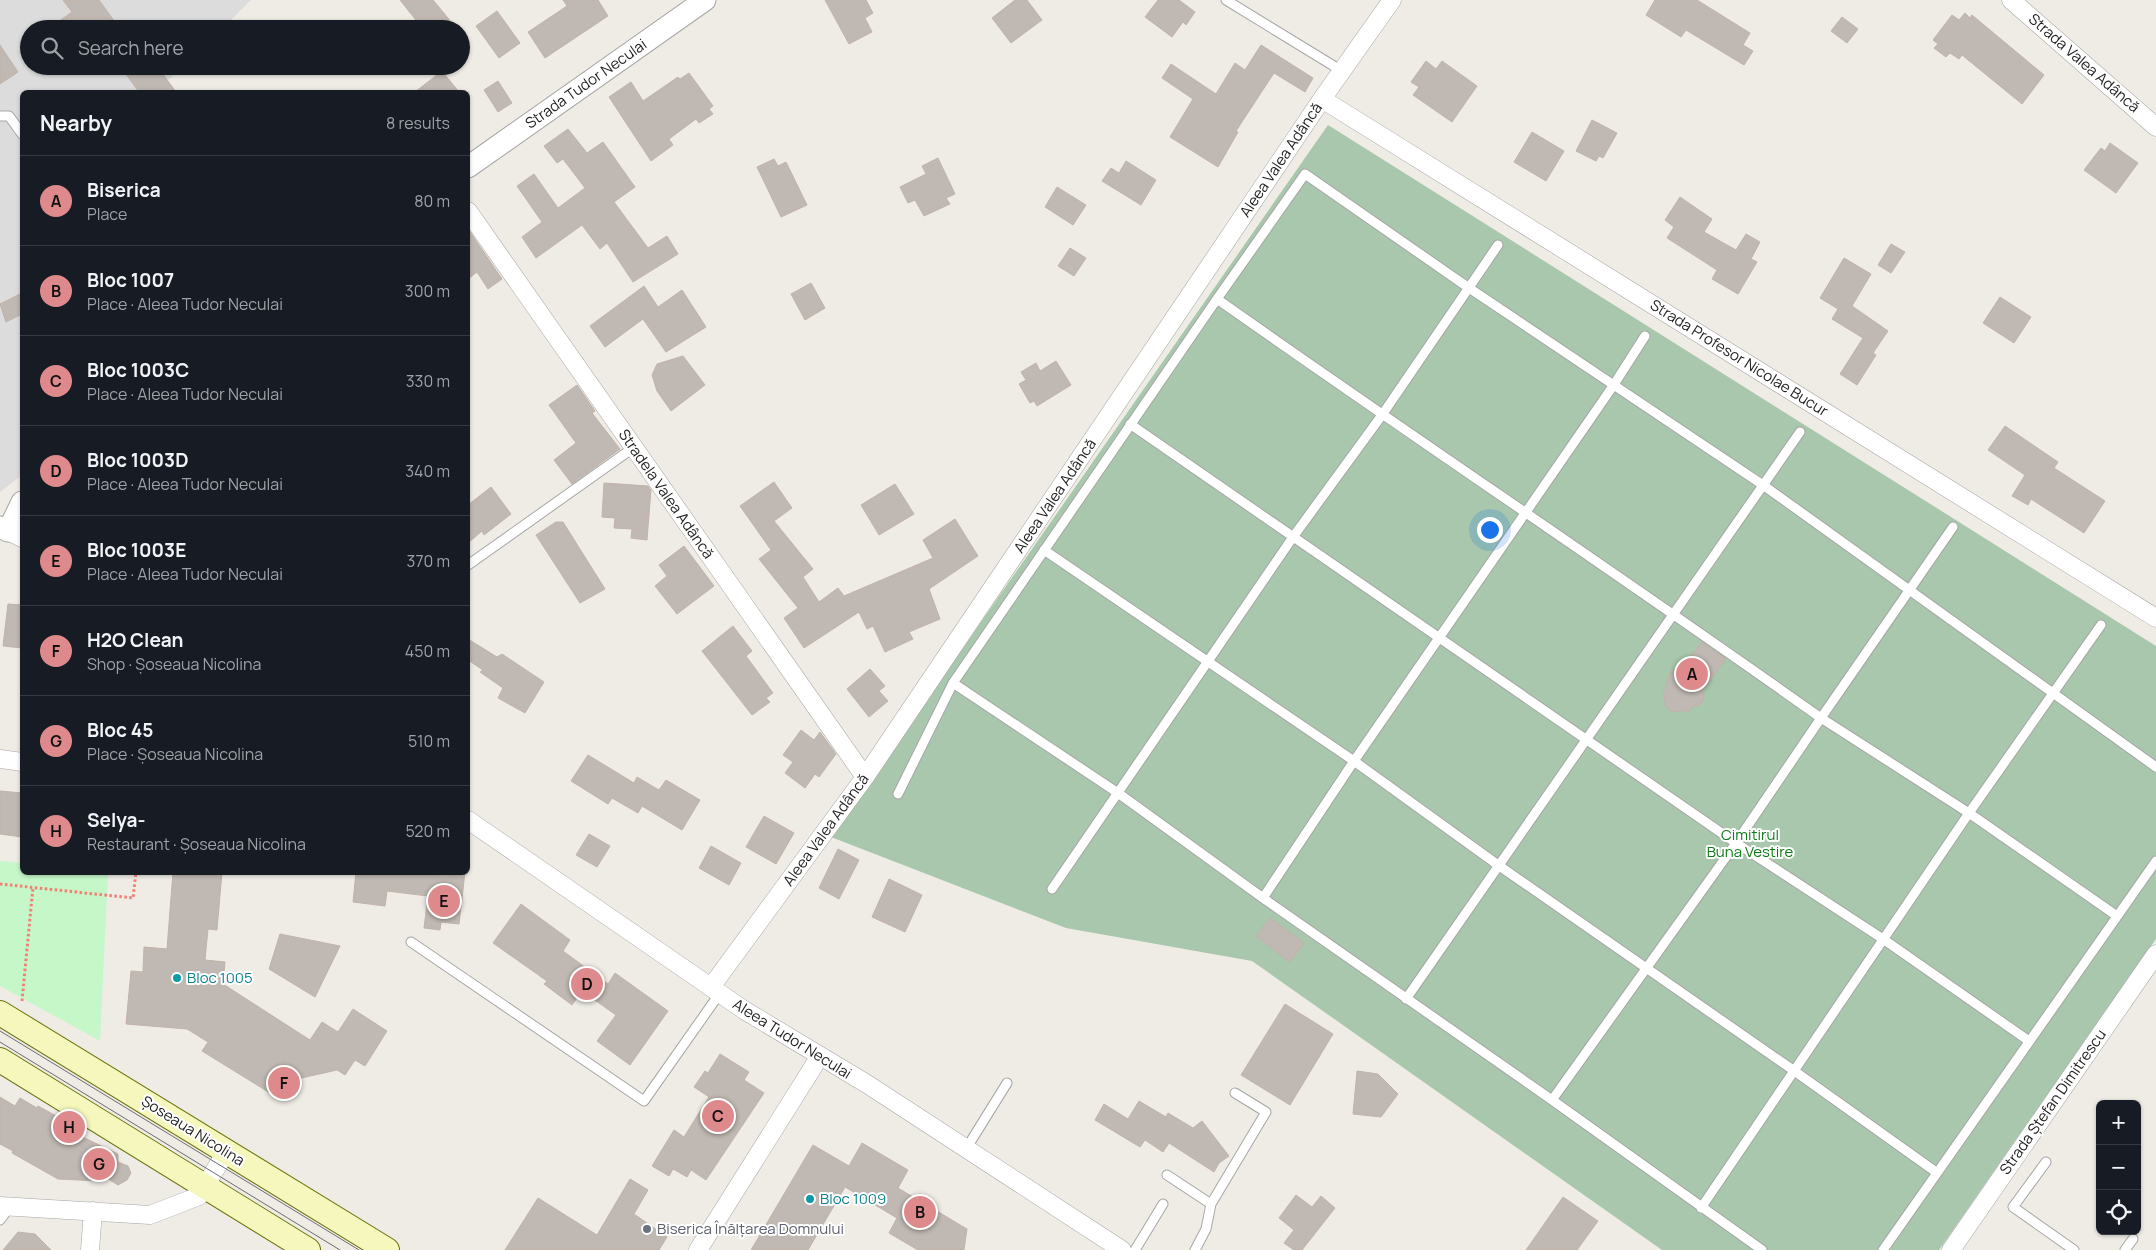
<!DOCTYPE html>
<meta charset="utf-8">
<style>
:root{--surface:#171b24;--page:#242831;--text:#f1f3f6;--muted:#9ea1a6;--line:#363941;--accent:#de8a8c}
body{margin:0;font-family:Manrope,sans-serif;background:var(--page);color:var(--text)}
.controls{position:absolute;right:15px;bottom:15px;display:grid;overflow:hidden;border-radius:8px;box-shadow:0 1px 4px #0004}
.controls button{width:45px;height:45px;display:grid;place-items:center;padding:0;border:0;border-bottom:1px solid var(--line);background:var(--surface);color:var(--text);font:25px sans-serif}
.you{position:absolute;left:1489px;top:529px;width:18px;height:18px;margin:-12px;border:4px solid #fff;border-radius:50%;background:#1a73e8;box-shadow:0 0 0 8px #1a73e833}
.badge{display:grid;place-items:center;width:32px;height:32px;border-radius:50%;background:var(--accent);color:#111;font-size:16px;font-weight:700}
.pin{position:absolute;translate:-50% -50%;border:2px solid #fff;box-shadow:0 1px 5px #0006}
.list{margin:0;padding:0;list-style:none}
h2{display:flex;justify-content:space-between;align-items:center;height:65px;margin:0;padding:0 20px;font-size:21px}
h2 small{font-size:16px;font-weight:400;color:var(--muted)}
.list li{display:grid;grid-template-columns:32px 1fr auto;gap:15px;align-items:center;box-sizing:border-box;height:90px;padding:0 20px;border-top:1px solid var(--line)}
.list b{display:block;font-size:19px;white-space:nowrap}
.list p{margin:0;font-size:16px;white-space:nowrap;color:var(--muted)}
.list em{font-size:16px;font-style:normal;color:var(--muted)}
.icon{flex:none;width:28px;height:28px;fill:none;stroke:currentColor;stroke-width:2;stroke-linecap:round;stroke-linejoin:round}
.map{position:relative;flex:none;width:2156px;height:1250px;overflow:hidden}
.search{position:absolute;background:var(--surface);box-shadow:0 1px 4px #0004;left:20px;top:20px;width:450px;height:55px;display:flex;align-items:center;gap:12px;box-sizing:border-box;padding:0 18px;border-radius:28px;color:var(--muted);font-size:19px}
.panel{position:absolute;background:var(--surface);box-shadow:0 1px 4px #0004;left:20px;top:90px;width:450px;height:785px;border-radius:8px}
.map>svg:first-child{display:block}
.residential{fill:#dddcdc}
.cemetery{fill:#a8c7ac}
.park{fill:#c5f7c9}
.building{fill:#c0b8b2;stroke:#c1b3a9}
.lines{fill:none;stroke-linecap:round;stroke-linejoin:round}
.service-casing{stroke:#a6a6a6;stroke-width:11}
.minor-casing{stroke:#a6a6a6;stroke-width:19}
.tertiary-casing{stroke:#a6a6a6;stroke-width:23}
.secondary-casing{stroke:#69730a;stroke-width:26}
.path{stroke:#f47e72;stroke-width:3;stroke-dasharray:2.5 2.5;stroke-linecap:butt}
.service{stroke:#fff;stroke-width:9}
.minor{stroke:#fff;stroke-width:18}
.tertiary{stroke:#fff;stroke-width:21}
.secondary{stroke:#f5f7bc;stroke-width:24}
.tram{stroke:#6d6d6d;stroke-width:1}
.culture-dot{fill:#0f9aa8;stroke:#fff;stroke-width:2}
.worship-dot{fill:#6b7280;stroke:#fff;stroke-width:2}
.labels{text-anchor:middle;stroke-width:4;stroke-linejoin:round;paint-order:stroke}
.street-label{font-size:15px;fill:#1f1f1f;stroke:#fff}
.park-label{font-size:15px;fill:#107a18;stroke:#fff}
.culture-label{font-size:15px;fill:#0d838f;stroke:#fff;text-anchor:start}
.worship-label{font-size:15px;fill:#5b616d;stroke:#fff;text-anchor:start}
</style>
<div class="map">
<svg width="2156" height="1250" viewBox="0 0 2156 1250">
<rect width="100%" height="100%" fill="#efece6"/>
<path class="residential" d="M0,0H251L222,29H29V66H183L156,92H22V475L0,492Z"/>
<path class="cemetery" d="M1328,125L2156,646V939L1939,1250H1662L1252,961L1066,928L831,837Z"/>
<path class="park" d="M0,861L22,863V872L108,873L100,1041L0,986Z"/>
<path class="building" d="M63,0H99L120,29H48L72,12Z
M400,0H433L457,29H423Z
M563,0H598L608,16L545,58L528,32L567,6Z
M825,0H866L873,13L865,18L872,32L849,44Z
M1015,0H1027L1042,20L1011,43L992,18Z
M1158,0H1179L1195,12L1186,25L1183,22L1172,37L1145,17Z
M1655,0H1697L1750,33L1743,45L1753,51L1744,65L1686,30L1681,37L1646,15Z
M497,11L520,43L499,58L476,26Z
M1965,13L1970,18L1972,15L2044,75L2022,104L1962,55L1959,59L1950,53L1946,57L1934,48L1938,44L1933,40L1952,15L1959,20Z
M1842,17L1858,29L1847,43L1831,31Z
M0,45L18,72L0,84Z
M1261,45L1313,78L1305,92L1274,73L1236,131L1238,132L1218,167L1170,137L1193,99L1162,78L1171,64L1216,94L1235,63L1245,70Z
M1426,61L1436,69L1442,61L1477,86L1452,122L1413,95L1419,87L1411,82Z
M120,66H157L176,92H139Z
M442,71L459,92H415Z
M689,73L713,106L709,109L713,114L699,123L696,119L669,139L673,145L651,161L609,97L631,82L643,101L678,77L680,79Z
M498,81L512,103L498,112L484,90Z
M1592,120L1617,133L1603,158L1599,156L1596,161L1576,151Z
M568,129L587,153L603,142L635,187L614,202L648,248L667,236L678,254L633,282L607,243L600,249L582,225L536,258L522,237L542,222L517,186L534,174L558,208L585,188L563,159L557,163L544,146Z
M1532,132L1564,151L1546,181L1514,162Z
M2110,143L2138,163L2116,193L2084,170L2101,148L2105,151Z
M938,158L955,194L946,198L950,204L924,216L915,200L908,203L900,187L926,174L922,166Z
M774,159L778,166L786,162L807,205L781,217L757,167Z
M1126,161L1156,180L1141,205L1102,181L1111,168L1119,173Z
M1057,187L1086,205L1073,225L1045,207Z
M1680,197L1712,219L1704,232L1736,250L1746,234L1760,242L1751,259L1757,262L1738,294L1712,279L1717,270L1667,238L1674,227L1665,220Z
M468,229L502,279L488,289L477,272L468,279Z
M1891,244L1905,252L1891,273L1878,265Z
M1070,248L1086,258L1074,276L1058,266Z
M1844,258L1871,274L1852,306L1888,331L1873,353L1876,355L1857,385L1840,374L1863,338L1832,319L1838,309L1820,298Z
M811,283L825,308L805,320L791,294Z
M644,286L658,307L682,290L706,327L666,352L643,319L605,347L590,326Z
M22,293V314L6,322L0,304Z
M2000,297L2031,317L2014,343L1983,323Z
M683,356L705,385L671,411L657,391L652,375L657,364Z
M1056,361L1071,385L1037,406L1034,401L1030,403L1019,384L1026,380L1021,372L1036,363L1040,371Z
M577,385L595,411L592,413L620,449L572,484L554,460L576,443L549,405Z
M2005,426L2058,462L2054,468L2105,501L2084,533L2031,499L2028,505L2012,496L2025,475L1988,450Z
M774,482L792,508L774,521L813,569L803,577L819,602L838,588L844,596L933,558L923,540L955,519L978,556L929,589L940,619L909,632L913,639L885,652L873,626L867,629L859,612L804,648L784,618L798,608L759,559L771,550L740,506Z
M604,483L648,486L651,490L647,540L631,538L632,529L614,528L615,518L602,517Z
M895,484L914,514L879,535L861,505Z
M491,487L511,514L484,535L482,531L468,543V505Z
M556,522H563L605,589L580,603L536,535Z
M684,546L714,586L677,614L655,586L667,576L659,565Z
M8,604L22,605V648L3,646Z
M733,626L752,651L746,656L773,693L766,698L770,702L752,715L702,651Z
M468,639L497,657L502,654L544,682L525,713L498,698L503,688L480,672L483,670L468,660Z
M1702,642L1726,659L1703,690L1704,698L1700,705L1693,706L1687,713L1683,710L1678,712L1671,711L1666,707L1663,692L1667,687V679L1673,670L1681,669Z
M870,669L885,686L879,691L888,701L869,717L847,689Z
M801,730L814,740L820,732L836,754L819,777L815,774L805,788L785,773L793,762L783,755Z
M588,755L634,783L637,777L659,790L666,780L700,800L682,830L642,806L638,813L612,798L608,804L571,781Z
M0,791L22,793V837L0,834Z
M764,816L794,833L776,864L746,847Z
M589,834L610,846L597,867L576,855Z
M711,846L741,863L729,885L699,868Z
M838,849L859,860L839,899L819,888Z
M173,872H222L217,930L208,929L205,960L225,962L223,984L310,1040L322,1022L338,1032L353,1009L387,1031L365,1066L355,1060L345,1075L337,1070L297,1079L290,1091L276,1083L270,1093L202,1051L208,1042L187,1029L126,1024L131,971L143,972L144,947L167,949Z
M356,872H465L459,924L441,922L440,930L424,928L428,896L387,891L385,906L353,902Z
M889,879L922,895L905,932L872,917Z
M521,904L570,940L563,951L608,984L615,973L668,1011L630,1065L597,1041L616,1015L582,991L572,1005L544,984L547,981L493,943Z
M1270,918L1304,943L1290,962L1256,936Z
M280,934L340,946L315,997L269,969Z
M1285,1004L1333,1034L1290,1105L1241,1075Z
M720,1054L749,1072L744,1080L764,1093L706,1180L691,1170L687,1177L673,1169L669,1176L652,1166L674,1130L684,1137L709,1097L694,1087L705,1071L708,1073Z
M1357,1071L1378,1074L1398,1094L1381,1117L1353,1114Z
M0,1097L15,1106L20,1098L37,1108L38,1106L69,1123L66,1129L118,1154V1162L128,1166L131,1173L127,1180L118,1185L102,1175L100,1181L58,1179L12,1153L13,1151L0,1144Z
M1139,1101L1166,1117L1168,1113L1193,1128L1202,1121L1229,1156L1219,1163L1214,1172L1169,1143L1163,1152L1145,1140L1140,1147L1095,1120L1104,1104L1128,1119Z
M862,1143L908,1170L898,1188L967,1229L964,1250H918L889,1233L897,1218L845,1187L808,1250H751L813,1145L849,1166Z
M630,1179L648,1190L634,1214L667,1237L659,1250H505L538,1198L597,1235Z
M1296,1195L1312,1207L1321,1196L1335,1208L1302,1250H1294L1284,1243L1294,1230L1279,1218Z
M1563,1197L1598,1221L1577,1250H1526Z
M18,1232L35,1234L51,1250H3Z"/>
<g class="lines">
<defs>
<path id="service" d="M1226,0L1342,71
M0,116H9L22,134
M1217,299C1417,440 1621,576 1821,718L1736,843L1552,1100L1762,1250
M1130,424L1736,843L1883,939L2029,1041
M1953,527L1821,718L1969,813L2117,916
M1044,550L1354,761L1498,865L1793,1070L1936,1172
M468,565L633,448
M953,683L1118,793L1263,898L1552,1100
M898,794L953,683L1217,299L1305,174L1469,288L1763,485L2156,767
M1052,889L1293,537L1382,415L1498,245
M1263,898L1354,761L1613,386L1645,336
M411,942L644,1101L720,993
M1406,999L1800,432
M966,1149L1007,1083
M2046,1162L2013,1207L2074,1250
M1167,1175L1211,1204
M1701,1208L1969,813L2101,625
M0,1220L10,1207
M1135,1250L1163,1204
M1195,1250L1206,1229L1211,1204L1266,1112L1235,1093
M1883,1250L2156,861
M2125,1250L2133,1239"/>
<path id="minor" d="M2011,0L2156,127
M1322,99L2156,618
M468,211L865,777
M8,531L22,538
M0,759L22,762
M468,820L744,1010L867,1084L1122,1250
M711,987L865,777L1322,99L1392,0
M0,1206L150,1215L199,1196L226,1152
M90,1250L93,1211
M698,1250L820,1056
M1951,1250L2156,954"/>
<path id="tertiary" d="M468,167L705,0
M0,527L8,531L22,502"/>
<path id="secondary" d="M0,1013L387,1250
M0,1060L308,1250"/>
</defs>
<use href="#service" class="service-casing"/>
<use href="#minor" class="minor-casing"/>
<use href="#tertiary" class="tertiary-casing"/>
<use href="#secondary" class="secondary-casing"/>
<path class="path" d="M0,884L133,898L136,872
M22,1001L33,887"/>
<use href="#service" class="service"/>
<use href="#minor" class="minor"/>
<use href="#tertiary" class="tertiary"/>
<use href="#secondary" class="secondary"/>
<path class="tram" d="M0,1031L359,1250
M0,1042L340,1250"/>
</g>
<g class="culture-dot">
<circle cx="177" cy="978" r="5"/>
<circle cx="810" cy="1199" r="5"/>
</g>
<circle class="worship-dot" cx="647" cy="1229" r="5"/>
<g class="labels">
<g class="street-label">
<text transform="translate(2084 63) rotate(41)" y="5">Strada Valea Adâncă</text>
<text transform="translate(586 84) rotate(-35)" y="5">Strada Tudor Neculai</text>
<text transform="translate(1281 160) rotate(-56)" y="5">Aleea Valea Adâncă</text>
<text transform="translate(1739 358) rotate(32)" y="5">Strada Profesor Nicolae Bucur</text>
<text transform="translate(666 494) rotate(55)" y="5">Stradela Valea Adâncă</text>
<text transform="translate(1055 496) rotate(-56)" y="5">Aleea Valea Adâncă</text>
<text transform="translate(826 830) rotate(-54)" y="5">Aleea Valea Adâncă</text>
<text transform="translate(792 1039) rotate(32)" y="5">Aleea Tudor Neculai</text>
<text transform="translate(2053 1102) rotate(-55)" y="5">Strada Ștefan Dimitrescu</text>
<text transform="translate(193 1131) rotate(32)" y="5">Șoseaua Nicolina</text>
</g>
<g class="park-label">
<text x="1750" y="840">Cimitirul<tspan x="1750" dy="17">Buna Vestire</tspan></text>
</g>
<g class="culture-label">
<text x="187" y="983">Bloc 1005</text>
<text x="820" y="1204">Bloc 1009</text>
</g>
<g class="worship-label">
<text x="657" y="1234">Biserica Înălțarea Domnului</text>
</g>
</g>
</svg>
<div class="controls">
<button>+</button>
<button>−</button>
<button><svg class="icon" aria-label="locate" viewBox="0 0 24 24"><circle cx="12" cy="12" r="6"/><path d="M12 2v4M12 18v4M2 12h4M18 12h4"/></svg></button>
</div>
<div class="you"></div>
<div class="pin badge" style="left:1692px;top:674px">A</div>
<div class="pin badge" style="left:920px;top:1212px">B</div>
<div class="pin badge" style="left:718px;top:1116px">C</div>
<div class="pin badge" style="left:587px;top:984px">D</div>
<div class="pin badge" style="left:444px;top:901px">E</div>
<div class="pin badge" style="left:284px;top:1083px">F</div>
<div class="pin badge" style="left:99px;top:1164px">G</div>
<div class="pin badge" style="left:69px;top:1127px">H</div>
<div class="search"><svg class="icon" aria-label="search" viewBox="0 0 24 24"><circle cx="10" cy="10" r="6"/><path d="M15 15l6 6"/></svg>Search here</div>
<section class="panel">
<h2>Nearby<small>8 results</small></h2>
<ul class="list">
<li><span class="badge">A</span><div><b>Biserica</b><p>Place</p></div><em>80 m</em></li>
<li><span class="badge">B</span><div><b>Bloc 1007</b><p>Place · Aleea Tudor Neculai</p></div><em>300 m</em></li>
<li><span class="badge">C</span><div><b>Bloc 1003C</b><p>Place · Aleea Tudor Neculai</p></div><em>330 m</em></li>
<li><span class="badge">D</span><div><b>Bloc 1003D</b><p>Place · Aleea Tudor Neculai</p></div><em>340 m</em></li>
<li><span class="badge">E</span><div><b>Bloc 1003E</b><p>Place · Aleea Tudor Neculai</p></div><em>370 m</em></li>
<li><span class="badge">F</span><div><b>H2O Clean</b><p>Shop · Șoseaua Nicolina</p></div><em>450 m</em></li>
<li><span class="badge">G</span><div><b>Bloc 45</b><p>Place · Șoseaua Nicolina</p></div><em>510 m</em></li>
<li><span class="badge">H</span><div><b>Selya-</b><p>Restaurant · Șoseaua Nicolina</p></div><em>520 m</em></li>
</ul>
</section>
</div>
